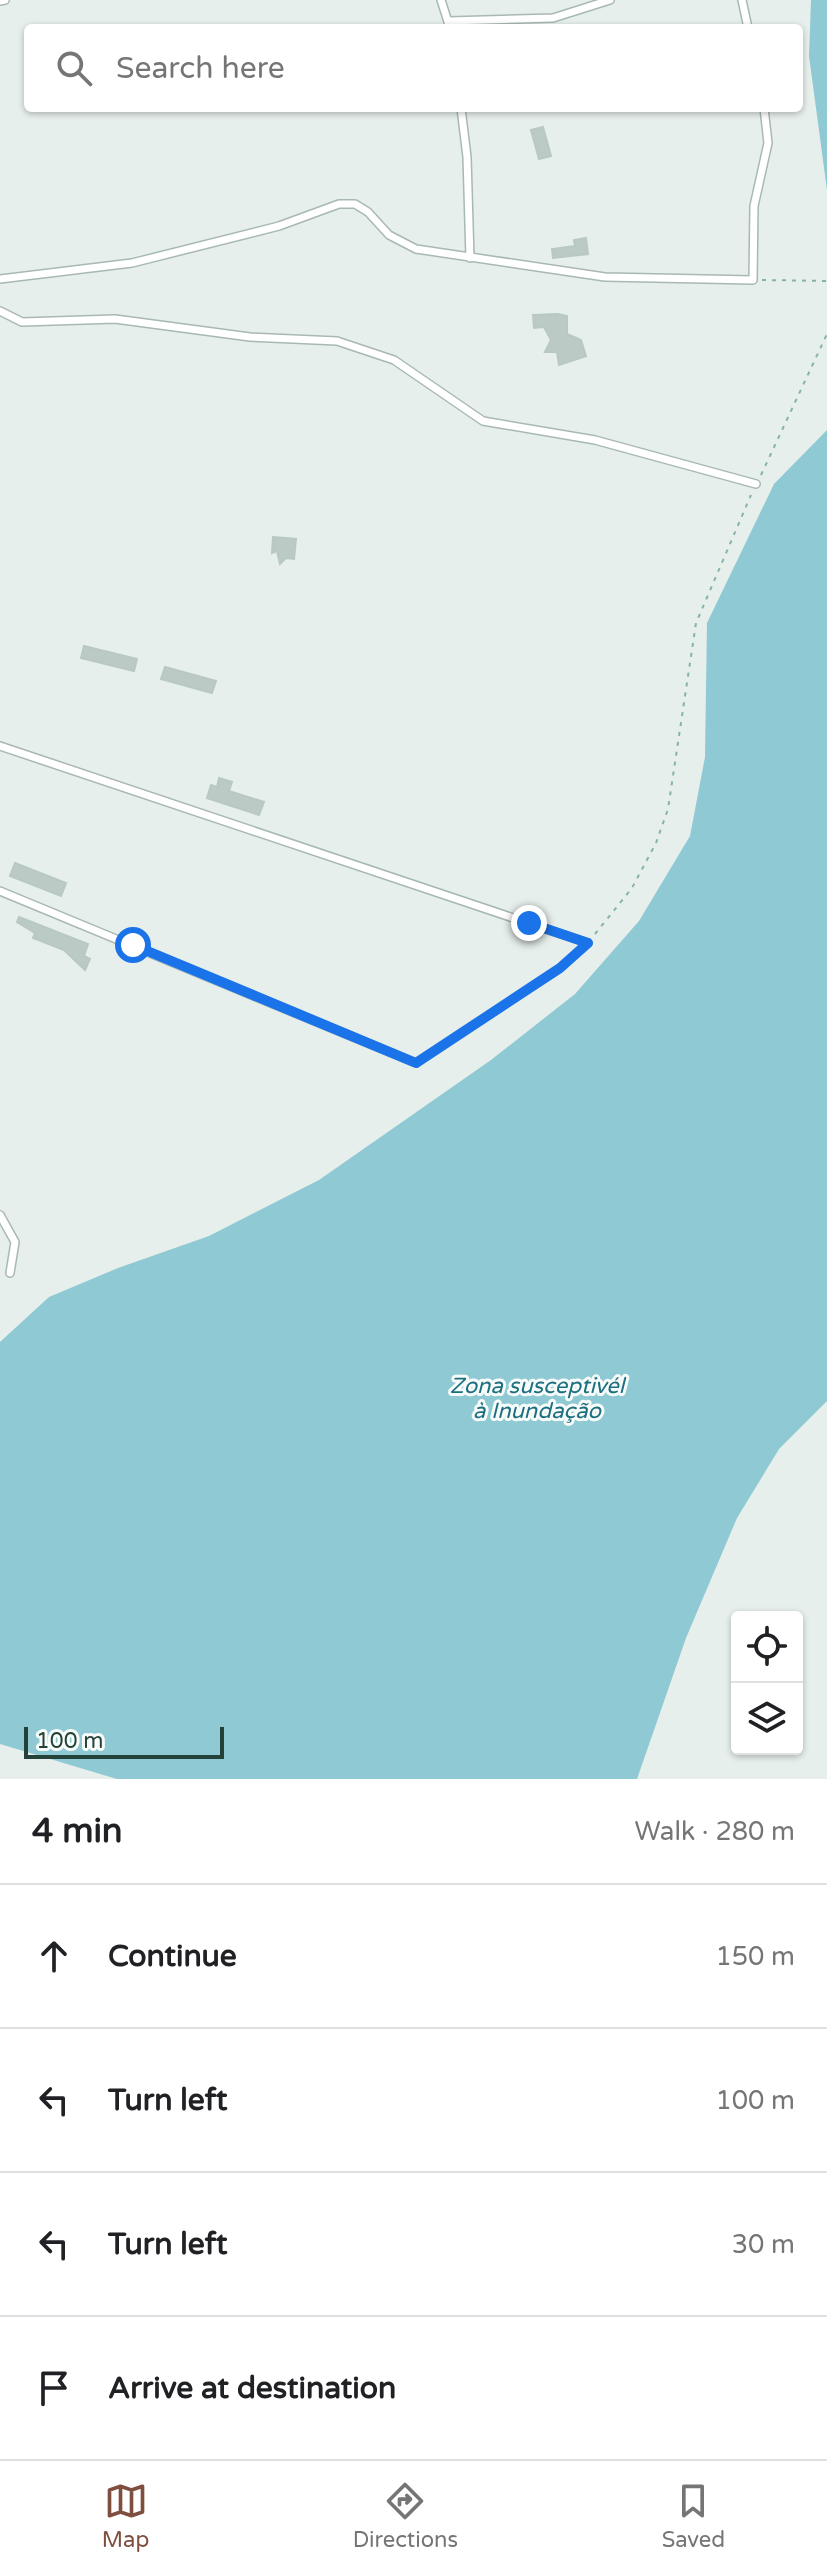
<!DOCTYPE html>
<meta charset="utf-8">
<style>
:root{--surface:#fff;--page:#f6f6f6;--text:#202124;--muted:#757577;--line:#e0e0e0;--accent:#7f4e3f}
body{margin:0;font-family:"Varela Round",sans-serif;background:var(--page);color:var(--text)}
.controls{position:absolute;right:24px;bottom:24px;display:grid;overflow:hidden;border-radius:8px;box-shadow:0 2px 6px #0004}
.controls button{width:72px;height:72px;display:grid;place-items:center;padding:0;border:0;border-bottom:2px solid var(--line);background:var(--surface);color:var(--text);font:40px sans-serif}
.scale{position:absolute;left:24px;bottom:20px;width:200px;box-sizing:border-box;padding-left:8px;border:4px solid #24423a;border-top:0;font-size:22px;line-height:28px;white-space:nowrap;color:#24423a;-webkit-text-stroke:6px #f7fbf9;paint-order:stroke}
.stop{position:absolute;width:24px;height:24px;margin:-18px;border:6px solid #1a73e8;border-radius:50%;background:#fff}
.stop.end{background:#1a73e8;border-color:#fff;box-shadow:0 2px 8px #0008}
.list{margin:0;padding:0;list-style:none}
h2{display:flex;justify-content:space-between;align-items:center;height:104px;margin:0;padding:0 32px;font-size:34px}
h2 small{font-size:26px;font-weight:400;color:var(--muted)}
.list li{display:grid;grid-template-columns:52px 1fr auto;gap:24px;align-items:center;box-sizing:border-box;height:144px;padding:0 32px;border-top:2px solid var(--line)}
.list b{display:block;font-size:30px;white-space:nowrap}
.list em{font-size:26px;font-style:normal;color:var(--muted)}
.icon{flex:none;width:44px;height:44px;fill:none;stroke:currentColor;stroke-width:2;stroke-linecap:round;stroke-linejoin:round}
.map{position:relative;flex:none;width:827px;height:1779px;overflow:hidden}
.search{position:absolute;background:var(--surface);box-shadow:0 2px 6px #0004;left:24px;right:24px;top:24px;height:88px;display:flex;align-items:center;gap:20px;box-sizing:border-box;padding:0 28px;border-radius:8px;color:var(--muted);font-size:30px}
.sheet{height:680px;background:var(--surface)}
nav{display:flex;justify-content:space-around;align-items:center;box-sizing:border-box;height:112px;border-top:2px solid var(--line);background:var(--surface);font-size:22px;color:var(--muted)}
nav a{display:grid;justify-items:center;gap:4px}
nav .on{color:var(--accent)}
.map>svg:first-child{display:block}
.water{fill:#8ec9d4}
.building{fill:#bbcac4;stroke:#b8c9c2;stroke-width:2}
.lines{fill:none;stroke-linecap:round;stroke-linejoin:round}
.service-casing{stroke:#a8b8b2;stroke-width:10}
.path{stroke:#86b3a5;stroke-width:2;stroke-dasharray:4 6;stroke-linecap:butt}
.service{stroke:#fff;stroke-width:7}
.route{stroke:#1a73e8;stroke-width:10}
.labels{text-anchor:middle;stroke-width:6;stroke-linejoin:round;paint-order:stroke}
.water-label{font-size:22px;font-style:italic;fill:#1c6f80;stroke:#f7fbf9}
</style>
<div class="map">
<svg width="827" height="1779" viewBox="0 0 827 1779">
<rect width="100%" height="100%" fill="#e6efeb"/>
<path class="water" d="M811,0H827V190L809,56Z
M827,430V1401L779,1449L737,1518L686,1638L637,1779H117L0,1744V1342L49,1297L118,1268L209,1236L319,1180L491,1060L575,994L639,921L690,836L705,757L707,623L774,484Z"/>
<path class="building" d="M543,127L551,156L539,159L531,130Z
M586,238L588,254L553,258L552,249L575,246L574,240Z
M558,314L567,316V334L581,340L586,356L559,365L557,352H545L551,340L544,327L534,328L533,315Z
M273,537L296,539L294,559L286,558L280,564L277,551L272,553Z
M84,646L137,659L134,671L81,658Z
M165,667L216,681L212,693L161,679Z
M219,778L232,782L229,791L264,802L259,815L207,798L211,785L217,787Z
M15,863L66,883L61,896L10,876Z
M19,917L88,944L84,956L90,959L85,970L64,950L33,938L35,933L17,922Z"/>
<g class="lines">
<defs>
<path id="service" d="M441,0L450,28
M742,0L748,28
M0,1L5,0
M449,21L553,18L610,0
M461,108L467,157L470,258
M0,279L132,263L279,226L339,204H355L368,212L389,235L416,249L605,277L753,280L754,206L768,143L764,108
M0,311L22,322L115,319L250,337L337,341L394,360L483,421L595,440L756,484
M0,746L588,943
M0,891L416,1063
M0,1215L15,1242L10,1273"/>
</defs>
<use href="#service" class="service-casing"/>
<path class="path" d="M762,280L827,281
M761,475L827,334
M595,934L632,888L656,843L668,809L696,623L751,495
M424,1058L560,968L580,950"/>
<use href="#service" class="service"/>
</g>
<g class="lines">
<path class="route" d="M133,945L416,1063L560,968L588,943L529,923"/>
</g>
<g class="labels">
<g class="water-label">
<text x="537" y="1393">Zona susceptivél<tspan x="537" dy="25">à Inundação</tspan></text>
</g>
</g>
</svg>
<div class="controls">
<button><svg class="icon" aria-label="locate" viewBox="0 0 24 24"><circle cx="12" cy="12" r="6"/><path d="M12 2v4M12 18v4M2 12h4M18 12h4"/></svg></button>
<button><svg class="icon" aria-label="layers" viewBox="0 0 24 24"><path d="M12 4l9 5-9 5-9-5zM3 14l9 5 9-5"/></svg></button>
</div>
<div class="scale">100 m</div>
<div class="stop" style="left:133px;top:945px"></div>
<div class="stop end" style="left:529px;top:923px"></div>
<div class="search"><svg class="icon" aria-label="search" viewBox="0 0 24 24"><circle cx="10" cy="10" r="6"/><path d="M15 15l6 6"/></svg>Search here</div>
</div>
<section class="sheet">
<h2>4 min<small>Walk · 280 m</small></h2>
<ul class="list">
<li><svg class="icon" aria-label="ahead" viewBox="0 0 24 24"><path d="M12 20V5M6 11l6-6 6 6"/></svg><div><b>Continue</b></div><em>150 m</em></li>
<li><svg class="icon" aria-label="left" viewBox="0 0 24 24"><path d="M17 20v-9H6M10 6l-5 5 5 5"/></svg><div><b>Turn left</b></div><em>100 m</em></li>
<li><svg class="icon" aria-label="left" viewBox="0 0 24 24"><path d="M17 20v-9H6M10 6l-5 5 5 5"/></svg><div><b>Turn left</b></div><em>30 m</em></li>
<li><svg class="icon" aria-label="arrive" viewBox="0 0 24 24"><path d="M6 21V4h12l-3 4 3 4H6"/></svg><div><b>Arrive at destination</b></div></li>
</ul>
</section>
<nav>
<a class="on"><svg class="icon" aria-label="map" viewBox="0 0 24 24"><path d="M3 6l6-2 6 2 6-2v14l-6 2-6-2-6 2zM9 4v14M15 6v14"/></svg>Map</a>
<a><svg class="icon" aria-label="directions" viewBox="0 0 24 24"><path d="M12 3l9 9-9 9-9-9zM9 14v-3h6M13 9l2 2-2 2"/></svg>Directions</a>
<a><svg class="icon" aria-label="saved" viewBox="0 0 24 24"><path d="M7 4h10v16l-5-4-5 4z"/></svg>Saved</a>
</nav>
